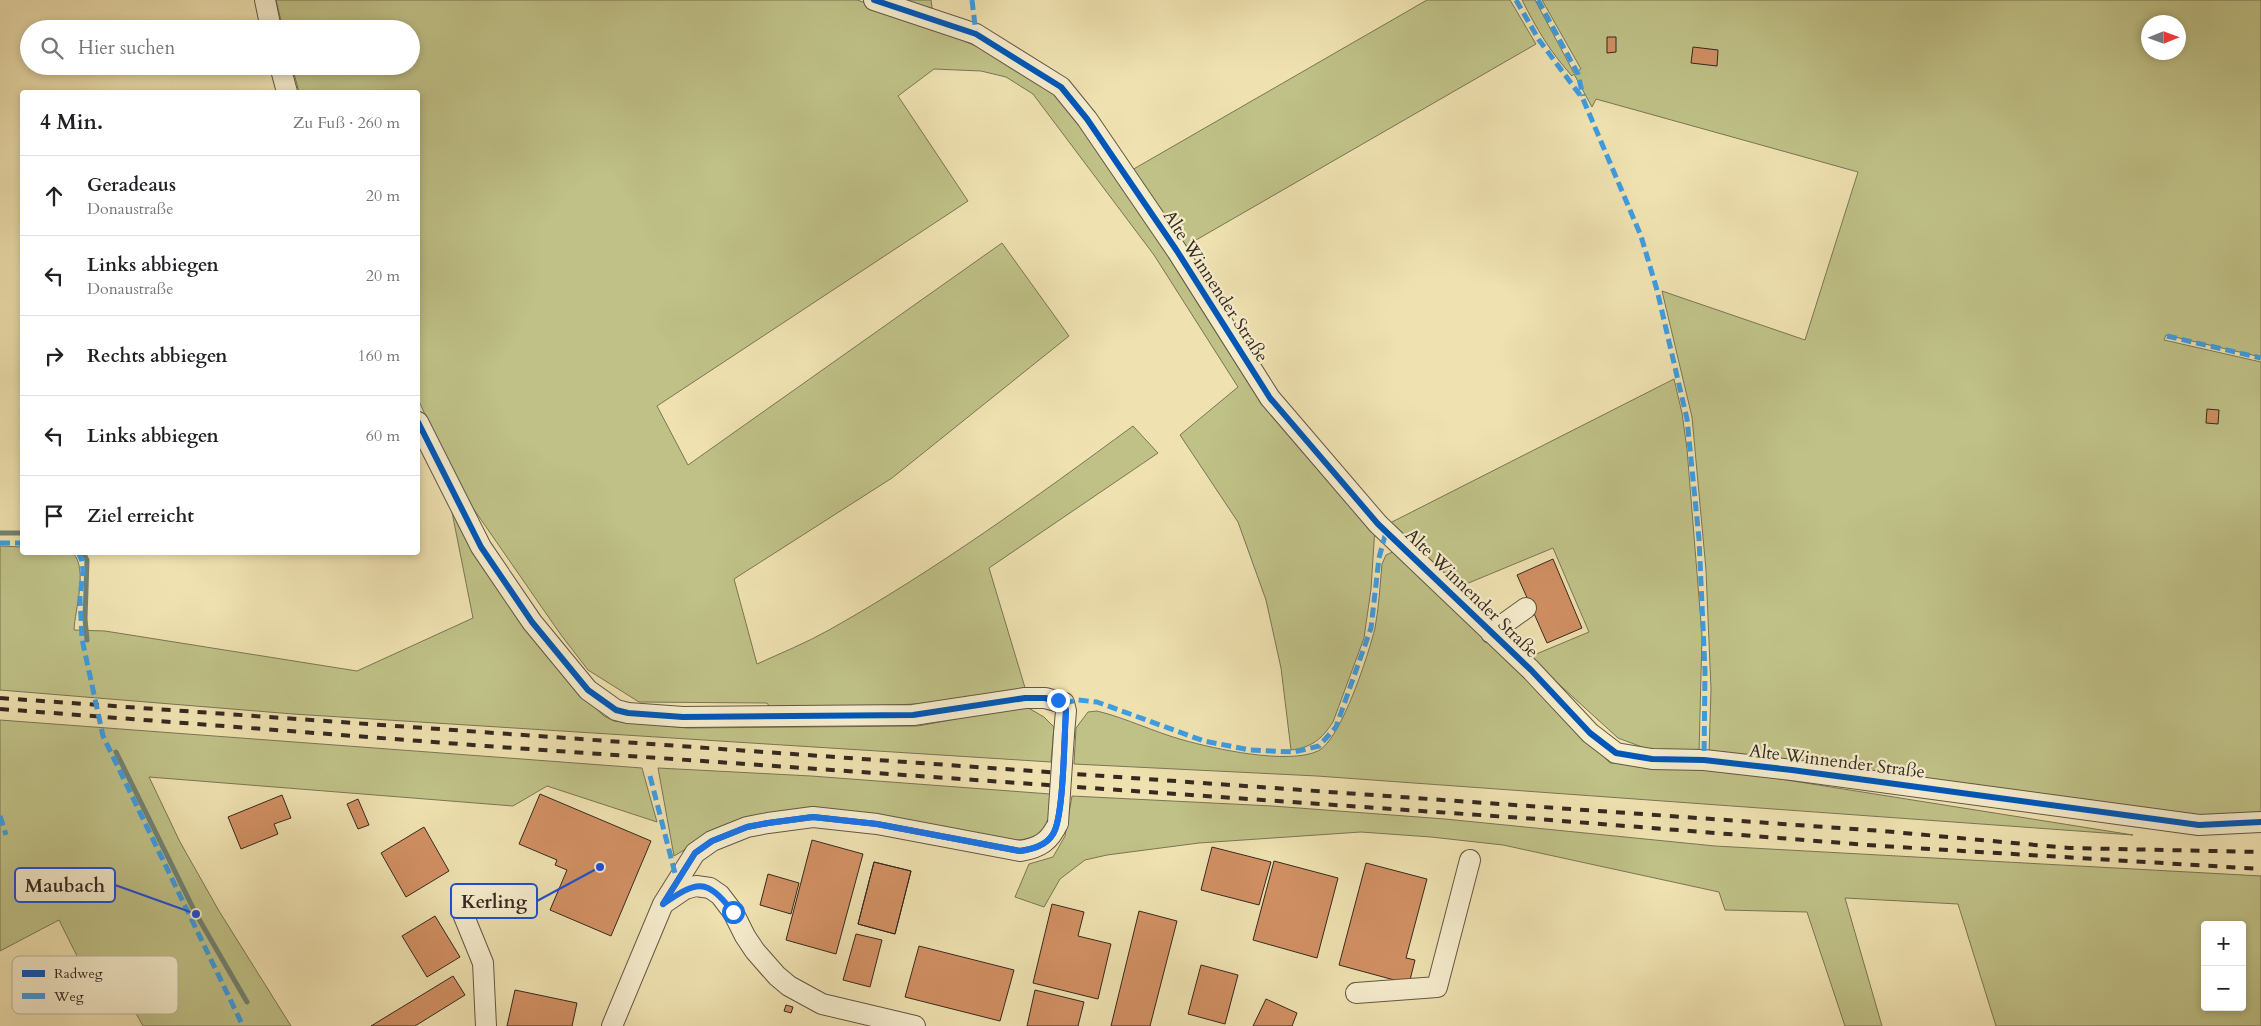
<!DOCTYPE html>
<html lang="de">
<meta charset="utf-8">
<style>
:root{--surface:#fff;--page:#f6f6f6;--text:#202124;--muted:#757577;--line:#e0e0e0}
body{margin:0;font-family:Cardo,serif;background:var(--page);color:var(--text)}
.controls{position:absolute;right:15px;bottom:15px;display:grid;overflow:hidden;border-radius:5px;box-shadow:0 2px 8px #0003}
.controls button{width:45px;height:45px;display:grid;place-items:center;padding:0;border:0;border-bottom:1px solid var(--line);background:var(--surface);color:var(--text);font:25px sans-serif}
.compass{position:absolute;left:2141px;top:15px;width:45px;height:45px;border-radius:50%;background:var(--surface);box-shadow:0 2px 8px #0003;rotate:89deg}
.stop{position:absolute;width:15px;height:15px;margin:-11px;border:4px solid #1a73e8;border-radius:50%;background:#fff}
.stop.end{background:#1a73e8;border-color:#fff;box-shadow:0 1px 5px #0008}
.list{margin:0;padding:0;list-style:none}
h2{display:flex;justify-content:space-between;align-items:center;height:65px;margin:0;padding:0 20px;font-size:21px}
h2 small{font-size:16px;font-weight:400;color:var(--muted)}
.list li{display:grid;grid-template-columns:32px 1fr auto;gap:15px;align-items:center;box-sizing:border-box;height:80px;padding:0 20px;border-top:1px solid var(--line)}
.list b{display:block;font-size:19px;white-space:nowrap}
.list p{margin:0;font-size:16px;white-space:nowrap;color:var(--muted)}
.list em{font-size:16px;font-style:normal;color:var(--muted)}
.icon{flex:none;width:28px;height:28px;fill:none;stroke:currentColor;stroke-width:2;stroke-linecap:round;stroke-linejoin:round}
.map{position:relative;flex:none;width:2261px;height:1026px;overflow:hidden}
.search{position:absolute;background:var(--surface);box-shadow:0 2px 8px #0003;left:20px;top:20px;width:400px;height:55px;display:flex;align-items:center;gap:12px;box-sizing:border-box;padding:0 18px;border-radius:28px;color:var(--muted);font-size:19px}
.panel{position:absolute;background:var(--surface);box-shadow:0 2px 8px #0003;left:20px;top:90px;width:400px;height:465px;border-radius:5px}
.map>svg:first-child{display:block}
.green{fill:#bfc187;stroke:#7a7554;fill-rule:evenodd}
.lines{fill:none;stroke-linecap:round;stroke-linejoin:round}
.stream{stroke:#728273;stroke-width:5}
.building{fill:#d19063;stroke:#352921}
.minor-casing{stroke:#645745;stroke-width:22}
.minor{stroke:#f5eccc;stroke-width:20}
.rail{stroke:#352921;stroke-width:4;stroke-dasharray:9 9;stroke-linecap:butt}
.minor-bridge-casing{stroke:#645745;stroke-width:22;stroke-linecap:butt}
.minor-bridge{stroke:#f5eccc;stroke-width:20}
.quiet{stroke:#3e9ce0;stroke-width:5;stroke-dasharray:10 5;stroke-linecap:butt}
.cycleway-casing{stroke:#f5eccc;stroke-width:9}
.cycleway{stroke:#0057b8;stroke-width:6}
.route{stroke:#1a73e8;stroke-width:6}
.labels{text-anchor:middle;stroke-width:4.5;stroke-linejoin:round;paint-order:stroke}
.street-label{font-size:18px;fill:#352921;stroke:#f5eccc}
.key{fill:#f5eccc;stroke:#bbb299;stroke-width:1}
.key-label{font-size:14px;fill:#352921}
.leader{fill:none;stroke:#1d4ed8;stroke-width:2}
.callout-dot{fill:#1d4ed8;stroke:#f5eccc;stroke-width:2}
.callout{fill:#f5eccc;stroke:#1d4ed8;stroke-width:2}
.callout-label{font-size:19px;text-anchor:middle;font-weight:bold;fill:#352921}
</style>
<div class="map">
<svg width="2261" height="1026" viewBox="0 0 2261 1026">
<rect width="100%" height="100%" fill="#efe1b0"/>
<filter id="stains"><feTurbulence type="fractalNoise" baseFrequency=".004" numOctaves="4"/><feColorMatrix values="0 0 0 0 .2 0 0 0 0 .09 0 0 0 0 .02 0 0 0 .5 -.17"/></filter>
<radialGradient id="worn" r=".72"><stop offset=".6" stop-color="#630" stop-opacity="0"/><stop offset="1" stop-color="#630" stop-opacity=".3"/></radialGradient>
<path class="green" d="M276,0H857L919,21L998,56L1057,91L1375,527L1371,589L1364,638L1333,722C1321,740 1312,747 1291,750L1281,668L1266,600L1238,522L1180,435L1238,387L1154,255L1033,94L1006,77L981,71L934,69L898,96L968,201L657,406L688,465L1002,243L1069,336L892,478L734,579L757,664C781,653 806,643 829,630C936,570 1035,498 1133,426L1158,453L989,568L1026,691L916,704L772,710L767,703L639,702L588,670L561,635L457,485L418,399V92H299L292,66H411V29H283Z
M899,0H931L933,14Z
M1427,0H1510L1536,44L1177,251L1125,174Z
M1522,0H1535L1574,73L1581,69L1542,0H2261V357L2166,335L2164,340L2261,362V817L2200,818L1709,754L1711,689L1706,570L1692,417L1662,291L1805,340L1858,172L1596,99L1592,107L1574,74L1572,76C1551,53 1536,28 1522,0ZM2148,22H2178V52H2148Z
M1674,379L1682,413L1687,449L1702,635L1699,754L1650,750L1618,738L1529,657L1589,632L1553,548L1454,589L1388,524Z
M450,502L589,702L604,716L614,721L687,728L918,726L1025,706L1044,717L1054,727L1051,762L293,714L0,690V546L22,547V552L73,553C88,569 75,609 74,630L105,631L357,671L473,618Z
M1395,551L1402,554L1610,763L1711,768L2133,835L1317,776L1074,764L1076,728L1088,712L1097,711C1126,718 1154,732 1183,740C1215,749 1288,765 1318,751C1341,740 1369,653 1375,628C1379,607 1380,585 1382,564L1386,555Z
M0,720L642,768L657,822L547,786L513,806L149,777L180,842L219,911L291,1026H143L112,970L88,978L59,920L0,951Z
M658,768L811,776L1050,794C1050,801 1052,811 1050,818C1046,838 1021,841 1004,841L901,819L715,832L674,856Z
M1072,796L1272,806L1445,819L1715,846L2261,876V1026H1996L1958,904L1845,898L1882,1026H1845L1807,912L1725,910L1719,892L1503,845L1431,837L1361,832L1199,843L1107,855L1085,860L1060,879L1044,907L1015,897L1029,864L1053,857L1065,836ZM2205,925H2242V1007H2205Z"/>
<g class="lines">
<path class="stream" d="M0,533H22
M83,552L87,560L85,619L87,640
M116,752L196,914L247,1002"/>
</g>
<path class="building" d="M1607,37H1616V52L1607,53Z
M1693,47L1718,50L1717,66L1691,63Z
M2207,409L2219,410L2218,424L2206,423Z
M1553,559L1582,628L1547,643L1517,575Z
M540,794L651,841L611,936L550,910L567,870L555,865L557,860L519,844Z
M282,795L291,818L274,824L278,834L241,849L228,817Z
M358,799L369,825L358,829L347,804Z
M424,827L449,871L406,897L381,853Z
M812,840L863,854L836,954L786,940Z
M1212,847L1271,862L1259,905L1201,890Z
M1274,861L1338,878L1317,958L1253,940Z
M874,862L911,871L895,934L858,924Z
M874,862L911,871L895,934L858,924Z
M1366,863L1427,879L1406,958L1415,960L1409,984L1339,965Z
M768,874L799,883L791,914L760,905Z
M1052,904L1084,912L1078,936L1111,944L1098,999L1033,983Z
M1139,911L1177,921L1150,1026H1111Z
M435,916L460,957L427,977L402,936Z
M856,934L882,940L870,987L843,980Z
M919,946L1014,970L1000,1021L905,997Z
M1201,965L1238,975L1225,1024L1188,1014Z
M453,976L465,995L415,1026H371Z
M515,990L577,1003L572,1026H507Z
M1035,990L1084,1002L1078,1026H1027Z
M1266,999L1297,1013L1292,1026H1253Z
M786,1005L793,1007L791,1013L784,1011Z"/>
<g class="lines">
<defs>
<path id="minor" d="M265,0L271,29
M874,0L976,34L1061,87L1087,119L1177,251L1270,398L1378,524L1531,670L1590,733L1616,753L1652,759L1704,760L1792,770L2199,825L2261,822
M280,66L287,92
M418,422L481,547L532,622L588,690L616,710L628,713L683,717L913,715L1025,698H1045L1064,703L1066,711L1064,734
M1491,633L1526,608
M663,904L695,853L712,841L747,827L768,823L813,817L877,824L1020,851C1040,848 1050,841 1058,823
M461,909L483,963L486,1026
M1356,993L1437,987L1470,860
M612,1026L663,904L685,889L696,886L710,888L720,895L733,912L745,936L755,951L777,976L789,986L822,1004L915,1026"/>
</defs>
<use href="#minor" class="minor-casing"/>
<use href="#minor" class="minor"/>
<path class="rail" d="M0,698L1882,831L2069,848L2261,852
M0,709L486,746L1537,819L1881,846L2261,869"/>
<defs>
<path id="minor-bridge" d="M1058,823L1064,734"/>
</defs>
<use href="#minor-bridge" class="minor-bridge-casing"/>
<use href="#minor-bridge" class="minor-bridge"/>
<path class="quiet" d="M972,0L976,34
M1516,0L1539,40L1583,99L1641,236L1657,290L1687,419L1699,539L1705,671L1704,760
M1538,0L1578,74L1583,96
M2167,336L2261,358
M0,543H22
M78,552L82,561L83,571L80,598L82,639L103,736L243,1026
M1064,703L1078,700L1097,702L1204,741L1250,750L1294,752L1319,746L1336,727L1371,628L1379,558L1386,532
M650,776L677,881
M0,816L6,835"/>
<defs>
<path id="cycleway" d="M874,0L976,34L1061,87L1087,119L1177,251L1270,398L1378,524L1531,670L1590,733L1616,753L1652,759L1704,760L1792,770L2199,825L2261,822
M418,422L481,547L532,622L588,690L616,710L628,713L683,717L913,715L1025,698H1045L1064,703L1066,711C1064,737 1064,817 1053,834C1046,846 1032,849 1020,851L877,824L813,817L768,823L747,827L712,841L695,853L663,904"/>
</defs>
<use href="#cycleway" class="cycleway-casing"/>
<use href="#cycleway" class="cycleway"/>
</g>
<g class="lines">
<path class="route" d="M733,912C706,877 697,881 663,904L695,853L712,841L747,827L768,823L813,817L877,824L1020,851C1032,849 1046,846 1053,834C1064,817 1064,736 1066,711L1064,703L1058,700"/>
</g>
<g class="labels">
<g class="street-label">
<text transform="translate(1216 286) rotate(57)" y="6">Alte Winnender Straße</text>
<text transform="translate(1472 593) rotate(44)" y="6">Alte Winnender Straße</text>
<text transform="translate(1837 761) rotate(7)" y="6">Alte Winnender Straße</text>
</g>
</g>
<rect x="12" y="956" width="166" height="58" rx="8" class="key"/>
<rect x="22" y="970" width="23" height="7" fill="#0057b8"/>
<rect x="22" y="993" width="23" height="6" fill="#3e9ce0"/>
<g class="key-label">
<text x="54" y="978">Radweg</text>
<text x="54" y="1001">Weg</text>
</g>
<path class="leader" d="M196 914L115 885M600 867L537 901"/>
<g class="callout-dot">
<circle cx="196" cy="914" r="5"/>
<circle cx="600" cy="867" r="5"/>
</g>
<g class="callout">
<rect x="15" y="868" width="100" height="34" rx="5"/>
<rect x="451" y="884" width="86" height="34" rx="5"/>
</g>
<g class="callout-label">
<text x="65" y="892">Maubach</text>
<text x="494" y="908">Kerling</text>
</g>
<rect width="100%" height="100%" filter="url(#stains)"/>
<rect width="100%" height="100%" fill="url(#worn)"/>
</svg>
<div class="controls">
<button>+</button>
<button>−</button>
</div>
<svg class="compass" viewBox="-18 -18 36 36"><path d="M0-13l5 13h-10z" fill="#e53935"/><path d="M0 13l5-13h-10z" fill="#757577"/></svg>
<div class="stop" style="left:733px;top:912px"></div>
<div class="stop end" style="left:1058px;top:700px"></div>
<div class="search"><svg class="icon" aria-label="search" viewBox="0 0 24 24"><circle cx="10" cy="10" r="6"/><path d="M15 15l6 6"/></svg>Hier suchen</div>
<section class="panel">
<h2>4 Min.<small>Zu Fuß · 260 m</small></h2>
<ul class="list">
<li><svg class="icon" aria-label="ahead" viewBox="0 0 24 24"><path d="M12 20V5M6 11l6-6 6 6"/></svg><div><b>Geradeaus</b><p>Donaustraße</p></div><em>20 m</em></li>
<li><svg class="icon" aria-label="left" viewBox="0 0 24 24"><path d="M17 20v-9H6M10 6l-5 5 5 5"/></svg><div><b>Links abbiegen</b><p>Donaustraße</p></div><em>20 m</em></li>
<li><svg class="icon" aria-label="right" viewBox="0 0 24 24"><path d="M7 20v-9h11M14 6l5 5-5 5"/></svg><div><b>Rechts abbiegen</b></div><em>160 m</em></li>
<li><svg class="icon" aria-label="left" viewBox="0 0 24 24"><path d="M17 20v-9H6M10 6l-5 5 5 5"/></svg><div><b>Links abbiegen</b></div><em>60 m</em></li>
<li><svg class="icon" aria-label="arrive" viewBox="0 0 24 24"><path d="M6 21V4h12l-3 4 3 4H6"/></svg><div><b>Ziel erreicht</b></div></li>
</ul>
</section>
</div>
